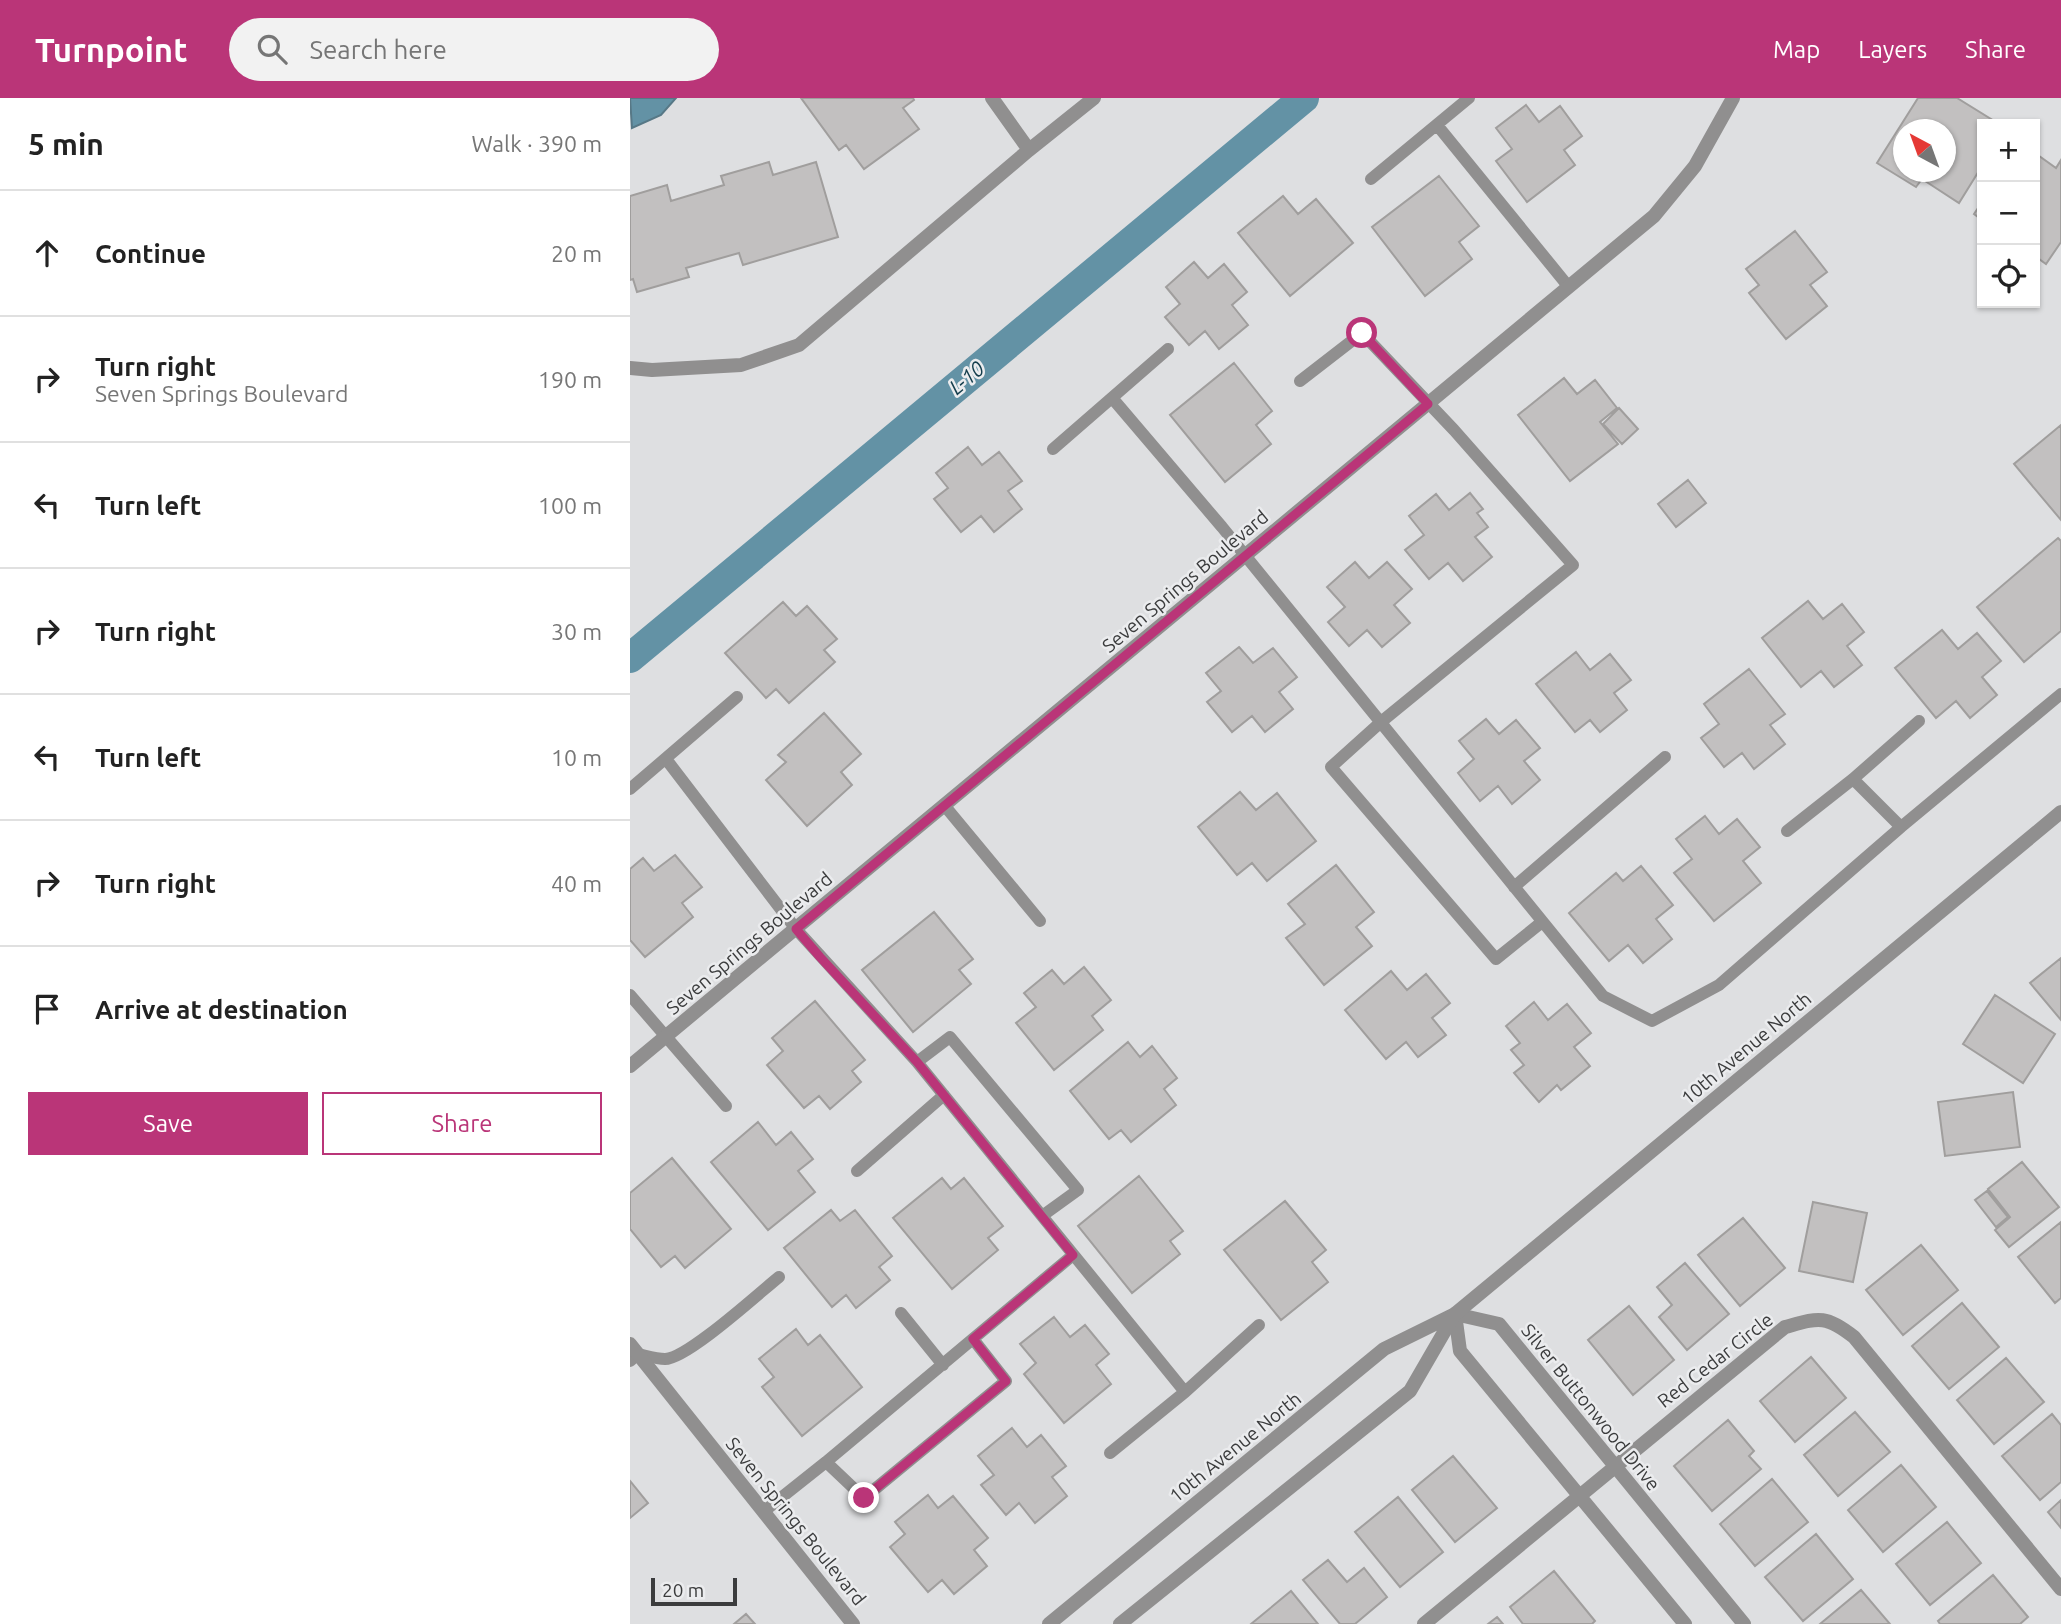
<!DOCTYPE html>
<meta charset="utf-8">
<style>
:root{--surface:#fff;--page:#f2f2f2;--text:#222;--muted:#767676;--line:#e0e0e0;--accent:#ba3578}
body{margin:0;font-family:Ubuntu,sans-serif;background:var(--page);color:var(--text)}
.controls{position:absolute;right:21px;top:21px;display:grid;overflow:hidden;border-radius:0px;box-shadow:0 2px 5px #0004}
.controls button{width:63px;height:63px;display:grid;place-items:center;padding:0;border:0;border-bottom:2px solid var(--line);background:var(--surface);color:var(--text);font:35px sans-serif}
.compass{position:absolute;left:1263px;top:21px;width:63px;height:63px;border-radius:50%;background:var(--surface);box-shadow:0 2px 5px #0004;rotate:319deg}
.scale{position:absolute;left:21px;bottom:18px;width:86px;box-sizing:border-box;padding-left:7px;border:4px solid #3b3c3d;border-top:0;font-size:19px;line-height:24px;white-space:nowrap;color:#3b3c3d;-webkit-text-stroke:5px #ebecee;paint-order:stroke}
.stop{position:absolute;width:21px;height:21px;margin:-16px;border:5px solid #ba3578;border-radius:50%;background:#fff}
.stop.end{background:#ba3578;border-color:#fff;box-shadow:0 2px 7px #0008}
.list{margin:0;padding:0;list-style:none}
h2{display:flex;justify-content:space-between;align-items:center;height:91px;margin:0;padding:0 28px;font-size:30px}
h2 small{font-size:23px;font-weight:400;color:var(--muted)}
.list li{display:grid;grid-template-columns:46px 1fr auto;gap:21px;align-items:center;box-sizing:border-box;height:126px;padding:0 28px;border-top:2px solid var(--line)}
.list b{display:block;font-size:26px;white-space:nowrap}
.list p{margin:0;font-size:23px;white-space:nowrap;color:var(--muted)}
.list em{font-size:23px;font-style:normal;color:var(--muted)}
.actions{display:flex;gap:14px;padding:21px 28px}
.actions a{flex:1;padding:16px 0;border:2px solid var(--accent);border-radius:0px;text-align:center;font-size:24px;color:var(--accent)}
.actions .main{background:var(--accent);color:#fff}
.icon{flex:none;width:38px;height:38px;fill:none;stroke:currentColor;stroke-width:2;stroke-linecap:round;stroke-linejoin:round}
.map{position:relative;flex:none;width:1431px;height:1526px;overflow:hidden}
header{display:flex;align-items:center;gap:42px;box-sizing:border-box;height:98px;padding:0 35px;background:var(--accent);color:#fff}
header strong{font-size:33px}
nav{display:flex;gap:38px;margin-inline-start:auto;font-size:24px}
.search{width:490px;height:63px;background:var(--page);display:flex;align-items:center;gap:18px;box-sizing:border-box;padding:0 24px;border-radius:38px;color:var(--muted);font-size:26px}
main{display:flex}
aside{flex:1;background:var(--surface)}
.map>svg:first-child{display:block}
.water{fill:#6392a5;stroke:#577886;stroke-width:2}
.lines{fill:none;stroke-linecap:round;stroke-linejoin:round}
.canal{stroke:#6392a5;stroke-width:30}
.building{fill:#c2c0c0;stroke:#a09e9d;stroke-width:2;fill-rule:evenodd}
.service{stroke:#908f8f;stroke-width:12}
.minor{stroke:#908f8f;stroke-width:14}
.tertiary{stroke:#908f8f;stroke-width:14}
.route{stroke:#ba3578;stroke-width:9}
.labels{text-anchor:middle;stroke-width:5;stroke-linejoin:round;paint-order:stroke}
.street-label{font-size:19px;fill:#3b3c3d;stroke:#ebecee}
.water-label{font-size:21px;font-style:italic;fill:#133d4c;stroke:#ebecee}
</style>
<header>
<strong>Turnpoint</strong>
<div class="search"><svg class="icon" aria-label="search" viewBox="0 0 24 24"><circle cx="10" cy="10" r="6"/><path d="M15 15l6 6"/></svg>Search here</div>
<nav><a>Map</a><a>Layers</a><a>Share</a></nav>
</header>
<main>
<aside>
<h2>5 min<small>Walk · 390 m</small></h2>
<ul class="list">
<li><svg class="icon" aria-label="ahead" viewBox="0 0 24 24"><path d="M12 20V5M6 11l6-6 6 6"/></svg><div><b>Continue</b></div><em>20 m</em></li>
<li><svg class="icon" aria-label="right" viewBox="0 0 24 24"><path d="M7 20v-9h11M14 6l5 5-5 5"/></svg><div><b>Turn right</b><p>Seven Springs Boulevard</p></div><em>190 m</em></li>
<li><svg class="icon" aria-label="left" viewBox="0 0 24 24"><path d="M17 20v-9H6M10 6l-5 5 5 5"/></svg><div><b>Turn left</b></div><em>100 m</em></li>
<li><svg class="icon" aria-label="right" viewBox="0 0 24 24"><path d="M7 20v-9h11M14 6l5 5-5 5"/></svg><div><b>Turn right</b></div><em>30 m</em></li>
<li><svg class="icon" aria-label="left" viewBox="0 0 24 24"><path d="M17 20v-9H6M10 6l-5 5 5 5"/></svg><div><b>Turn left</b></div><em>10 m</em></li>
<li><svg class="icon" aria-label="right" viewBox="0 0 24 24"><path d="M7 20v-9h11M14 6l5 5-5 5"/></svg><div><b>Turn right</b></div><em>40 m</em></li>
<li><svg class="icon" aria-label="arrive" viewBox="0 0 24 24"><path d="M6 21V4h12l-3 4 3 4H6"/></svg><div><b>Arrive at destination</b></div></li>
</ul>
<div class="actions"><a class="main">Save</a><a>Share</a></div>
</aside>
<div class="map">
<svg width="1431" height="1526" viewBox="0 0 1431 1526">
<rect width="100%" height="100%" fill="#dedfe1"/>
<path class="water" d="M0,0H46L31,17L2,30Z"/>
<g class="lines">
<path class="canal" d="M0,560L674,0"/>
</g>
<path class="building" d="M171,0H283L284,2L273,10L289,31L234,71L216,47L209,52Z
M1288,0H1327L1369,26H1352V68L1329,105L1292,81L1286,89L1247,65ZM1274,32H1316V74H1274Z
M896,7L909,24L930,8L952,38L934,52L945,67L897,104L866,63L882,51L866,30Z
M1405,55L1426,70L1431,62V144L1416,166L1405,158Z
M139,64L143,77L186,64L208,139L113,167L109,155L56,170L59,179L7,194L3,181L0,182V98L37,87L41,103L94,87L91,78Z
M809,78L849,128L829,144L842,161L795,198L742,129Z
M653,98L668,116L686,101L723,145L660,198L608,135Z
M1352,104V122L1344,116Z
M1165,133L1197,174L1180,187L1197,208L1156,241L1119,195L1129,187L1116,171Z
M564,164L578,180L594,166L617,194L602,207L618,227L589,251L575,233L559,247L535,219L550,206L536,189Z
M604,265L642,313L626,327L641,346L595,384L540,317Z
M934,280L947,296L965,282L987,310L970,324L988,346L940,383L888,317Z
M989,310L1008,331L992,346L973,326Z
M1431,327V422L1384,366Z
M338,349L352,367L369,354L392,383L378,393L392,411L364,434L351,418L331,434L304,401L318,390L306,375Z
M1058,382L1076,405L1046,429L1028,406Z
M840,395L853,411L847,415L858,429L845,439L862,459L833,483L818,465L799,481L775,452L794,437L779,418L806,396L819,412Z
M1428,440L1431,443V533L1394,564L1347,509Z
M725,464L739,480L757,464L782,491L764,507L780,525L752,549L737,532L719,548L698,524L715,509L697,489Z
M1178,503L1193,521L1212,506L1234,534L1217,548L1232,567L1204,589L1191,573L1171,589L1132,540Z
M153,504L166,518L177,508L207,541L194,552L205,564L159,605L146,591L136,600L95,555Z
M1312,532L1328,551L1347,535L1371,563L1352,579L1367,597L1340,620L1326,603L1306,620L1265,570Z
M609,549L623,565L643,550L667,579L649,594L663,611L635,634L622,618L602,634L577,604L591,593L576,575Z
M946,554L960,572L980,556L1001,582L984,595L997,612L970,634L960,622L945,634L906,586Z
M1119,571L1155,616L1140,627L1155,646L1124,671L1112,655L1094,669L1071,640L1089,626L1074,606Z
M194,615L231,656L211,674L222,687L177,728L136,682L156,664L148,657Z
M856,621L869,636L886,622L910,650L894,663L910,682L882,706L868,688L850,703L828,675L844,661L829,643Z
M610,694L626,712L647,695L686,743L637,783L622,765L607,777L568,729Z
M1075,718L1089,736L1107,721L1130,749L1113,763L1131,785L1084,823L1044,775L1062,761L1046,741Z
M45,757L72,789L52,805L63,819L15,859L0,842V771L13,760L24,773Z
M706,767L744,814L726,829L742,848L694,887L656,840L675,826L658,806Z
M1011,768L1043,807L1026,821L1042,841L1013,865L998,847L979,863L939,815L986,775L993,783Z
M304,814L343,861L329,872L341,886L283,934L232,872Z
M1431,860V922L1400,885Z
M454,869L481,902L462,918L473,932L424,972L386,925L406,909L394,895L422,872L434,886Z
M761,873L777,892L796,876L820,905L802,920L816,937L788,959L776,944L756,961L715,912Z
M1365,897L1425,936L1393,985L1333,946Z
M185,903L235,962L222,973L231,984L200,1011L189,998L174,1010L137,967L153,953L142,940Z
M904,904L918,922L937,906L961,935L944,949L960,968L931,992L927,987L909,1004L884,975L894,967L881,952L890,945L876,928Z
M498,944L510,959L522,948L547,980L534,991L546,1007L501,1044L491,1032L479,1041L440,993Z
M1383,994L1390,1049L1315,1058L1308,1004Z
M128,1024L146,1047L161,1034L183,1061L168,1073L185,1094L138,1132L81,1064Z
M42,1060L101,1131L55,1170L45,1158L31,1169L0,1131V1095Z
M1392,1064L1429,1109L1379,1149L1365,1132L1380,1119L1358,1091Z
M509,1078L553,1133L540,1143L550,1156L502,1195L448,1128Z
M312,1080L321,1091L334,1080L373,1128L358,1140L368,1152L322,1191L263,1120Z
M1357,1093L1378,1119L1366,1129L1345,1102Z
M655,1103L696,1152L682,1164L698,1184L651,1222L594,1152Z
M1183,1104L1237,1115L1223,1184L1169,1173Z
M201,1112L210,1123L225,1112L262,1158L249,1169L260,1182L226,1210L216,1197L202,1209L154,1150Z
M1113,1120L1155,1170L1110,1208L1068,1157Z
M1431,1124V1200L1425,1205L1388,1159Z
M1291,1147L1328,1192L1273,1237L1236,1192Z
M1055,1165L1099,1216L1057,1252L1029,1219L1042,1207L1027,1189Z
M1332,1205L1369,1249L1319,1291L1282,1248Z
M999,1208L1044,1262L1003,1297L958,1242Z
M424,1219L440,1239L455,1227L479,1256L466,1267L481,1286L434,1325L394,1276L406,1265L390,1246Z
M166,1231L178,1247L190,1237L232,1289L172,1338L132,1289L144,1279L129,1261Z
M1181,1259L1216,1300L1165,1344L1130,1303Z
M1376,1260L1414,1304L1364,1346L1327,1302Z
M1225,1314L1260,1354L1208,1398L1174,1357Z
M1422,1316L1431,1327V1384L1410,1402L1372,1358Z
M1098,1322L1124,1353L1119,1358L1131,1371L1082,1413L1044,1368Z
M382,1330L397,1349L411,1337L436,1368L422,1379L437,1398L405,1425L389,1405L376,1417L351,1387L364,1377L348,1358Z
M823,1358L867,1410L825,1444L782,1392Z
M1271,1367L1306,1409L1253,1454L1218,1412Z
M1142,1381L1178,1424L1125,1468L1090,1426Z
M0,1383L18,1405L0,1420Z
M298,1397L308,1410L323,1398L358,1440L344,1452L357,1468L324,1496L312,1482L298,1494L260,1449L275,1436L265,1424Z
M768,1399L813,1454L770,1489L725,1434Z
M1431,1402V1430L1418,1414Z
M1317,1424L1351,1465L1300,1507L1266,1466Z
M1186,1436L1223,1481L1173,1523L1135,1479Z
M698,1462L717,1484L734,1470L757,1499L725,1526H710L673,1482Z
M924,1473L965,1523L962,1526H893L880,1509Z
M1363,1477L1398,1519L1390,1526H1310L1308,1523Z
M1231,1492L1260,1526H1190Z
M661,1493L688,1526H621Z
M116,1516L125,1526H104Z
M867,1519L873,1526H858Z"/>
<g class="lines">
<path class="service" d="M807,27L938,188
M741,81L839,0
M670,283L732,235L824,332L943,467L751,624L701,669L866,861L912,824
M483,301L592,429L973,898L1022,923L1089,887L1271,729L1223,681
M423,351L538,251
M36,661L166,831L287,964L555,1294
M0,691L107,599
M314,707L410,823
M1271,729L1431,596
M1157,733L1223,681L1289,623
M884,789L1035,659
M0,897L96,1008
M287,964L320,939L448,1092L412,1118
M227,1073L314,997
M271,1215L313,1267
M0,1263L8,1256C17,1258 27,1261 35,1261C57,1261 129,1195 149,1179
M480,1355L555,1294L629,1227
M196,1364L234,1400L376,1283L343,1241
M133,1414L196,1364L443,1157"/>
<path class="minor" d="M362,0L399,52
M0,270L22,272L111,267L169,247L399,52L464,0
M0,968L1024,118L1065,68L1103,0
M0,1246L223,1526
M794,1526L1155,1229C1188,1220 1195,1216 1224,1239L1431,1491
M1055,1526L830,1253L825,1216L869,1226L1114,1526"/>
<path class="tertiary" d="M419,1526L754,1251L825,1216L1431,714
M490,1526L780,1293L824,1217"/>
</g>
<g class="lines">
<path class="route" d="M234,1400L376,1283L343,1241L443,1157L287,964L190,859L166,831L798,306L732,235"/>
</g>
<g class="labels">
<g class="street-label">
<text transform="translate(555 483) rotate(-40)" y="7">Seven Springs Boulevard</text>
<text transform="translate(119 845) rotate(-40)" y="7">Seven Springs Boulevard</text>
<text transform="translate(1116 950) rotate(-40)" y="7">10th Avenue North</text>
<text transform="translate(1085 1262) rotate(-38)" y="7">Red Cedar Circle</text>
<text transform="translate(961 1309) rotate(51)" y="7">Silver Buttonwood Drive</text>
<text transform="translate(605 1349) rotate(-39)" y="7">10th Avenue North</text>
<text transform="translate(166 1423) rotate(51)" y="7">Seven Springs Boulevard</text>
</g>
<g class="water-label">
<text transform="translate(337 280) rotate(-40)" y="7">L-10</text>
</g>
</g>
</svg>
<div class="controls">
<button>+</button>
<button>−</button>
<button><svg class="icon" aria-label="locate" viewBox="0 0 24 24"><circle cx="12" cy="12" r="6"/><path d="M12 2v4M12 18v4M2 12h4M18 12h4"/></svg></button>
</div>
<svg class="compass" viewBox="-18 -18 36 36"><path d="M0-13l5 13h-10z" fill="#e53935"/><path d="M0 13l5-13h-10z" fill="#767676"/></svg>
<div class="scale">20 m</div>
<div class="stop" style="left:732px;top:235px"></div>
<div class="stop end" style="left:234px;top:1400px"></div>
</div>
</main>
